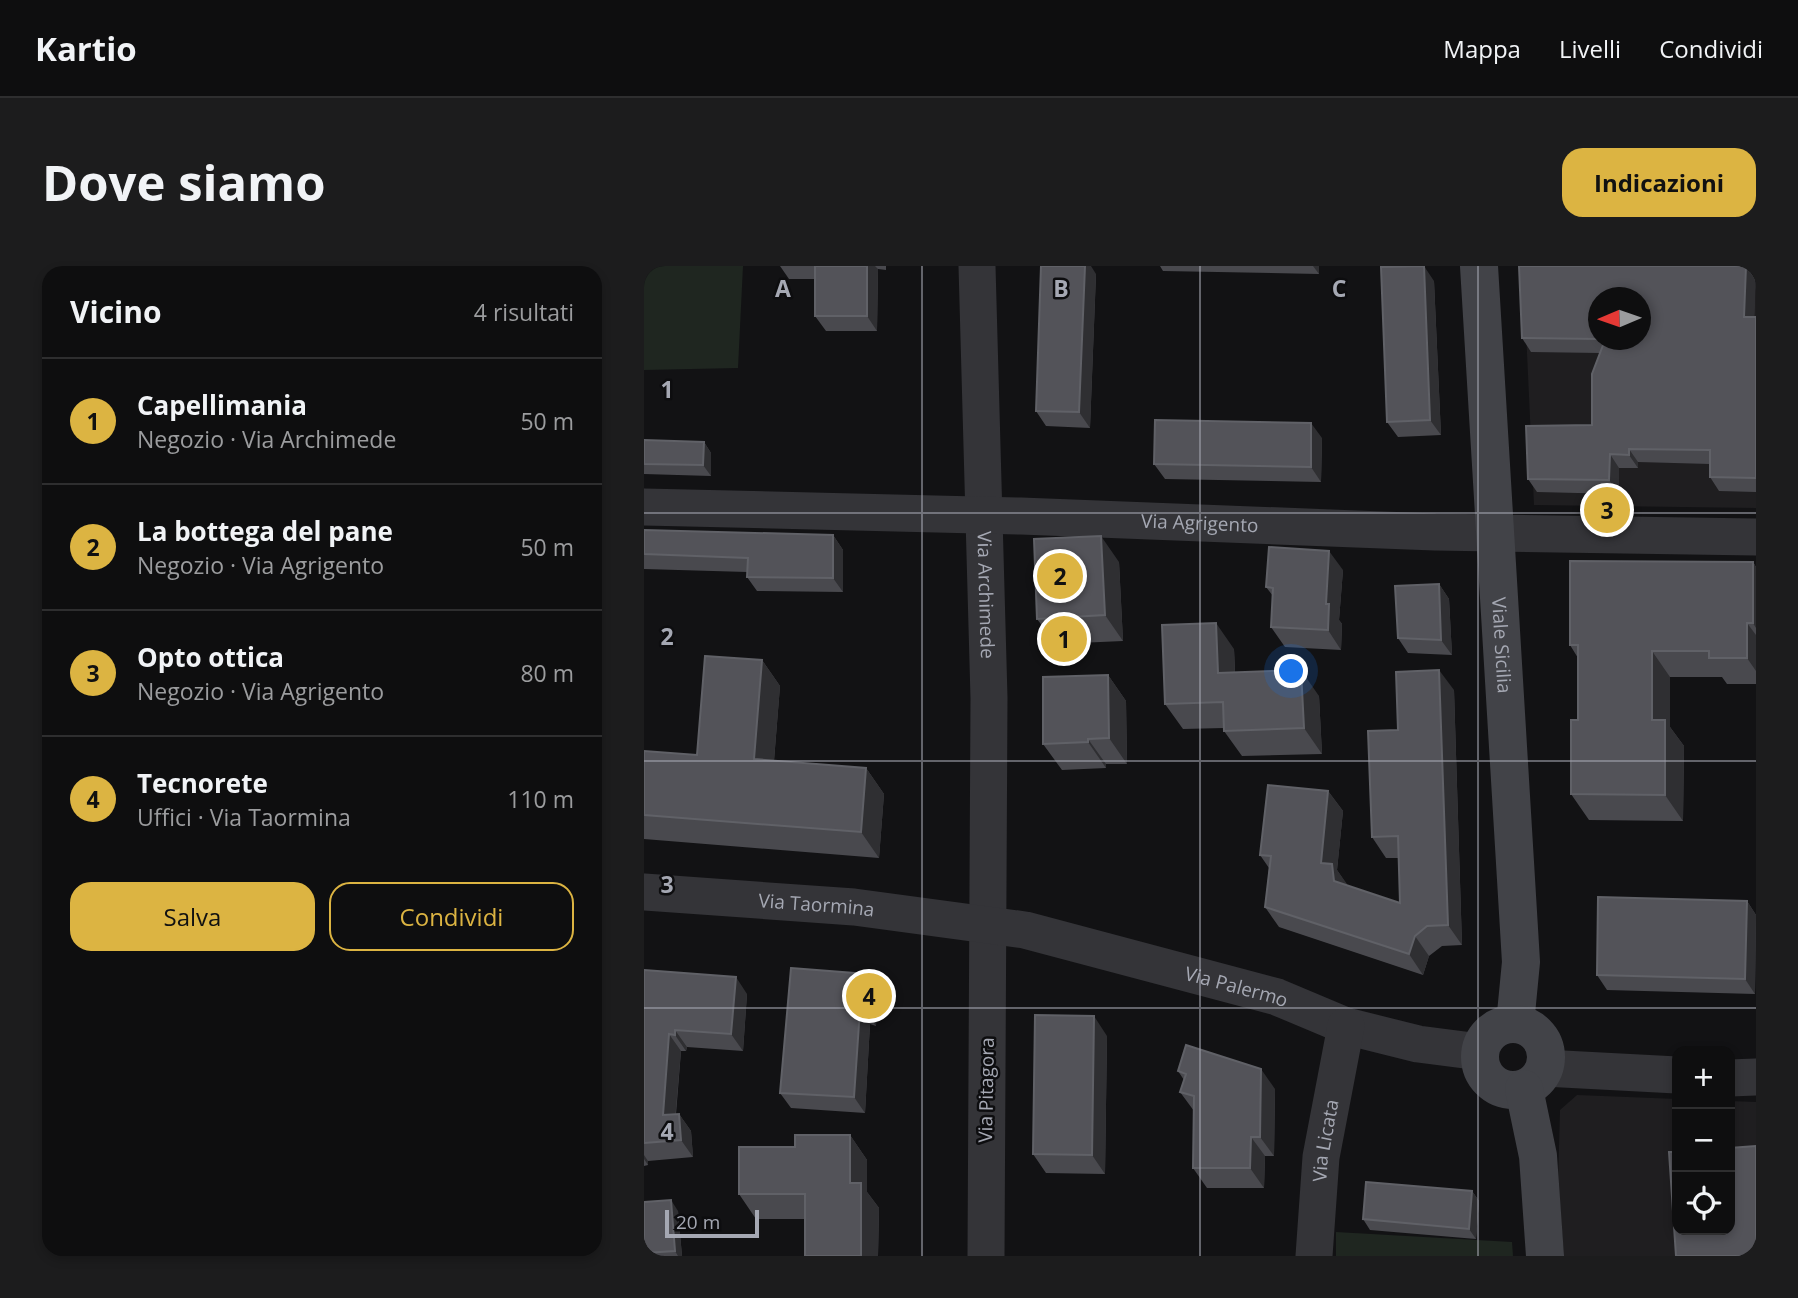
<!DOCTYPE html>
<html lang="it">
<meta charset="utf-8">
<style>
:root{--surface:#0e0e0f;--page:#1c1c1d;--text:#f1f3f6;--muted:#9b9c9e;--line:#2e2e2f;--accent:#dcb442}
body{margin:0;font-family:"Open Sans",sans-serif;background:var(--page);color:var(--text)}
.controls{position:absolute;right:21px;bottom:21px;display:grid;overflow:hidden;border-radius:14px;box-shadow:0 4px 10px #0003}
.controls button{width:63px;height:63px;display:grid;place-items:center;padding:0;border:0;border-bottom:2px solid var(--line);background:var(--surface);color:var(--text);font:35px sans-serif}
.compass{position:absolute;left:944px;top:21px;width:63px;height:63px;border-radius:50%;background:var(--surface);box-shadow:0 4px 10px #0003;rotate:268deg}
.scale{position:absolute;left:21px;bottom:18px;width:94px;box-sizing:border-box;padding-left:7px;border:4px solid #a5a8b3;border-top:0;font-size:19px;line-height:24px;white-space:nowrap;color:#a5a8b3;-webkit-text-stroke:5px #0d0d0f;paint-order:stroke}
.you{position:absolute;left:648px;top:406px;width:24px;height:24px;margin:-18px;border:5px solid #fff;border-radius:50%;background:#1a73e8;box-shadow:0 0 0 10px #1a73e833}
.badge{display:grid;place-items:center;width:46px;height:46px;border-radius:50%;background:var(--accent);color:#111;font-size:23px;font-weight:700}
.pin{position:absolute;translate:-50% -50%;border:4px solid #fff;box-shadow:0 2px 7px #0006}
.list{margin:0;padding:0;list-style:none}
h2{display:flex;justify-content:space-between;align-items:center;height:91px;margin:0;padding:0 28px;font-size:30px}
h2 small{font-size:23px;font-weight:400;color:var(--muted)}
.list li{display:grid;grid-template-columns:46px 1fr auto;gap:21px;align-items:center;box-sizing:border-box;height:126px;padding:0 28px;border-top:2px solid var(--line)}
.list b{display:block;font-size:26px;white-space:nowrap}
.list p{margin:0;font-size:23px;white-space:nowrap;color:var(--muted)}
.list em{font-size:23px;font-style:normal;color:var(--muted)}
.actions{display:flex;gap:14px;padding:21px 28px}
.actions a{flex:1;padding:16px 0;border:2px solid var(--accent);border-radius:21px;text-align:center;font-size:24px;color:var(--accent)}
.actions .main{background:var(--accent);color:#111}
.icon{flex:none;width:38px;height:38px;fill:none;stroke:currentColor;stroke-width:2;stroke-linecap:round;stroke-linejoin:round}
.map{position:relative;flex:none;width:1112px;height:990px;overflow:hidden;border-radius:21px}
header{display:flex;align-items:center;gap:42px;box-sizing:border-box;height:98px;padding:0 35px;background:var(--surface);border-bottom:2px solid var(--line)}
header strong{font-size:33px}
nav{display:flex;gap:38px;margin-inline-start:auto;font-size:24px}
.intro{display:flex;align-items:center;justify-content:space-between;box-sizing:border-box;height:168px;padding:0 42px}
h1{margin:0;font-size:49px}
.button{padding:18px 32px;border-radius:21px;background:var(--accent);color:#111;font-size:24px;font-weight:700}
main{display:flex;gap:42px;padding:0 42px}
aside{flex:1;background:var(--surface);border-radius:21px;box-shadow:0 4px 10px #0003}
.map>svg:first-child{display:block}
.built{fill:#1f1e20;fill-rule:evenodd}
.green{fill:#1f2620}
.lines{fill:none;stroke-linecap:round;stroke-linejoin:round}
.street{stroke:#343438;stroke-width:37}
.secondary{stroke:#424348;stroke-width:38}
.wall{fill:#49494e}
.shaded-wall{fill:#2f2f32}
.building{fill:#535359;stroke:#606167;stroke-width:2}
.grid{fill:none;stroke:#a5a8b3;stroke-width:2;stroke-opacity:0.55}
.labels{text-anchor:middle;stroke-width:5;stroke-linejoin:round;paint-order:stroke}
.street-label{font-size:19px;fill:#a5a8b3;stroke:#0d0d0f}
.grid-label{font-size:23px;text-anchor:middle;font-weight:bold;fill:#a5a8b3;stroke:#0d0d0f;stroke-width:5;stroke-linejoin:round;paint-order:stroke}
</style>
<header>
<strong>Kartio</strong>
<nav><a>Mappa</a><a>Livelli</a><a>Condividi</a></nav>
</header>
<div class="intro"><h1>Dove siamo</h1><a class="button">Indicazioni</a></div>
<main>
<aside>
<h2>Vicino<small>4 risultati</small></h2>
<ul class="list">
<li><span class="badge">1</span><div><b>Capellimania</b><p>Negozio · Via Archimede</p></div><em>50 m</em></li>
<li><span class="badge">2</span><div><b>La bottega del pane</b><p>Negozio · Via Agrigento</p></div><em>50 m</em></li>
<li><span class="badge">3</span><div><b>Opto ottica</b><p>Negozio · Via Agrigento</p></div><em>80 m</em></li>
<li><span class="badge">4</span><div><b>Tecnorete</b><p>Uffici · Via Taormina</p></div><em>110 m</em></li>
</ul>
<div class="actions"><a class="main">Salva</a><a>Condividi</a></div>
</aside>
<div class="map">
<svg width="1112" height="990" viewBox="0 0 1112 990">
<rect width="100%" height="100%" fill="#121214"/>
<path class="built" d="M879,0H1112V242L890,239ZM954,32H996V74H954Z
M933,829L1033,833V964H1086V835L1112,836V990H920L914,916L916,844Z"/>
<path class="green" d="M0,0H99L94,102L0,104Z
M692,966L868,976L869,990H692Z"/>
<g class="lines">
<g class="street">
<path id="s1" d="M333,0L345,432L342,990"/>
<path id="s2" d="M0,241L377,250L791,266L1112,271"/>
<path id="s3" d="M0,626L210,641L381,664L633,731L702,760L774,778L836,786"/>
<path d="M900,802L1033,809"/>
<path d="M1086,812L1112,811"/>
<path id="s4" d="M670,990L677,891L702,760"/>
</g>
<g class="secondary">
<path id="s5" d="M835,0L877,696L871,758"/>
<circle cx="869" cy="791" r="33"/>
<path d="M880,823L894,890L901,990"/>
</g>
</g>
<path class="wall" d="M136,0H242V4L234,3L233,65H182L171,50V13H145Z
M516,0H675V8L519,5Z
M875,0H1112L1110,51H1112V226L1075,225L1066,211V198L994,196V202H975V228L893,226L884,213L948,159L956,87L887,86L878,72Z
M452,8L446,162L402,160L392,145Z
M790,15L797,169L754,171L743,156Z
M678,172L677,216L521,213L510,198Z
M0,174L60,176L67,187V210L0,208Z
M0,264L189,269L199,284V326L113,325L103,311V306L0,303Z
M475,296L479,375L412,378L393,353Z
M1109,296L1112,301V418H1083L1078,411H1026V461L1040,480L1039,555L945,554L927,528L934,454V392L926,379Z
M699,304L695,354L698,358L697,384L641,381L627,361L629,330L622,321Z
M795,318L805,333L808,389L764,387L754,372Z
M590,383L591,406L675,430L678,488L598,490L580,465V462L539,463L521,438Z
M118,394L136,420L130,495L222,502L240,528L235,592L0,573V485L53,489Z
M464,409L482,435L483,498H462V502L418,504L399,478Z
M810,424L818,679L798,680L785,690L779,709L635,661L621,641L625,602L616,589L684,525L699,545L693,604L703,619L756,637L755,592H742L728,571L754,464Z
M1103,635L1112,649L1111,728L963,724L953,709Z
M0,704L103,728L99,785L43,781L42,785H37L32,848H35L47,865L49,891L4,895V899L0,900Z
M234,723L232,760L226,758L221,847L147,842L136,827Z
M463,770L461,908L402,907L389,888Z
M534,805L631,823L630,890H621L620,922H563L549,902L550,845L536,826L540,814Z
M206,869L223,894V926L235,942L234,990H161V953H112L95,928L151,881Z
M828,925L835,935L832,973L726,964L719,953Z
M0,936L34,945L38,990H0Z"/>
<path class="shaded-wall" d="M223,0H231L234,3L233,65L223,50Z
M441,0H447L452,8L446,162L435,146Z
M669,0H675V8Z
M780,0L790,15L797,169L786,154Z
M1102,0H1110L1112,2L1110,65L1100,51Z
M667,157L678,172L677,216L667,201Z
M60,176L67,187V210L59,199Z
M985,183L994,196V202L985,189Z
M966,188L975,202V228L965,214Z
M189,269L199,284V326L189,312Z
M457,270L475,296L479,375L461,349Z
M685,285L699,304L695,354L698,358L697,384L684,364L682,338Z
M1109,296L1112,301V362L1109,357Z
M795,318L805,333L808,389L797,374Z
M572,357L590,383L592,433L574,407Z
M1103,357L1112,369V405L1103,392Z
M1008,385L1026,411V461L1040,480L1039,555L1021,529L1008,454Z
M118,394L136,420L128,519L110,493Z
M657,404L675,430L678,488L660,462Z
M795,404L810,424L818,679L804,659Z
M464,409L482,435L483,498L465,472Z
M444,473L462,498V502L444,476Z
M222,502L240,528L235,592L217,566Z
M684,525L699,545L693,604L703,618L704,636L677,597Z
M1103,635L1112,649L1111,728L1101,713Z
M771,670L785,690L779,709L765,688Z
M223,708L234,723L232,760L221,745Z
M92,711L103,728L99,785L87,768Z
M216,743L226,758L221,847L210,831Z
M450,750L463,770L461,908L448,889Z
M31,764L43,781L42,785L31,769Z
M25,768L37,785L30,866L19,849Z
M617,803L631,823L630,890L616,871Z
M35,848L47,865L49,891L37,874Z
M206,869L223,894V926L235,942L234,990H217L206,917Z
M607,871L621,890L620,922L606,902Z
M0,889L4,895V899L0,893Z
M828,925L835,935L832,973L825,963Z
M27,934L34,945L38,990H34L31,985Z"/>
<path class="building" d="M171,0H223V50H171Z
M397,0H441L435,146L392,145Z
M780,0L786,154L743,156L737,1Z
M875,0H1102L1100,51H1112V212L1066,211V184L985,183V189L966,188L965,214L884,213L882,160L948,159V108L961,74H997V32H955V73L878,72Z
M511,154L667,157V201L510,198Z
M0,174L60,176L59,199L0,198Z
M0,264L189,269V312L103,311L104,292L0,288Z
M457,270L461,349L393,353L390,273Z
M625,281L685,285L682,338H685L684,364L627,361L629,322L622,321Z
M926,295L1109,296V357H1103V392H1065V385H1008V454H1021V529L927,528V454H934V379H926Z
M795,318L797,374L754,372L751,320Z
M572,357L574,407L657,404L660,462L580,465L579,436L521,438L518,359Z
M61,390L118,394L110,493L222,502L217,566L0,549V485L53,489Z
M795,404L804,659L783,660L771,670L765,688L621,641L627,590L616,589L624,519L684,525L677,597L688,598L690,615L756,637L754,570L728,571L724,465L754,464L752,406Z
M464,409L465,472L444,473V476L399,478V411Z
M954,631L1103,635L1101,713L953,709Z
M147,702L223,708L221,745L216,743L210,831L136,827Z
M0,704L92,711L87,768L31,764V769L25,768L19,849L35,848L37,874L0,877Z
M391,749L450,750L448,889L389,888Z
M542,779L617,803L616,871H607L606,902H549L550,830L536,826L542,808L534,805Z
M151,869H206V917H217V990H161V928H95V881H151Z
M1112,880V990H1032L1025,886H1033V964H1086V882Z
M722,916L828,925L825,963L719,953Z
M27,934L31,985L0,987V936Z"/>
<path class="grid" d="M278,0V990M556,0V990M834,0V990M0,247H1112M0,495H1112M0,742H1112"/>
<g class="labels">
<g class="street-label">
<text dy="7" stroke="none"><textPath href="#s2" startOffset="556">Via Agrigento</textPath></text>
<text dy="7" stroke="none"><textPath href="#s1" startOffset="329">Via Archimede</textPath></text>
<text dy="7" stroke="none"><textPath href="#s5" startOffset="380">Viale Sicilia</textPath></text>
<text dy="7" stroke="none"><textPath href="#s3" startOffset="173">Via Taormina</textPath></text>
<text dy="7" stroke="none"><textPath href="#s3" startOffset="602">Via Palermo</textPath></text>
<text transform="translate(342 824) rotate(-89)" y="7">Via Pitagora</text>
<text dy="7" stroke="none"><textPath href="#s4" startOffset="116">Via Licata</textPath></text>
</g>
</g>
<g class="grid-label">
<text x="139" y="31">A</text>
<text x="417" y="31">B</text>
<text x="695" y="31">C</text>
<text x="23" y="132">1</text>
<text x="23" y="379">2</text>
<text x="23" y="627">3</text>
<text x="23" y="874">4</text>
</g>
</svg>
<div class="controls">
<button>+</button>
<button>−</button>
<button><svg class="icon" aria-label="locate" viewBox="0 0 24 24"><circle cx="12" cy="12" r="6"/><path d="M12 2v4M12 18v4M2 12h4M18 12h4"/></svg></button>
</div>
<svg class="compass" viewBox="-18 -18 36 36"><path d="M0-13l5 13h-10z" fill="#e53935"/><path d="M0 13l5-13h-10z" fill="#9b9c9e"/></svg>
<div class="scale">20 m</div>
<div class="you"></div>
<div class="pin badge" style="left:420px;top:373px">1</div>
<div class="pin badge" style="left:416px;top:310px">2</div>
<div class="pin badge" style="left:963px;top:244px">3</div>
<div class="pin badge" style="left:225px;top:730px">4</div>
</div>
</main>
